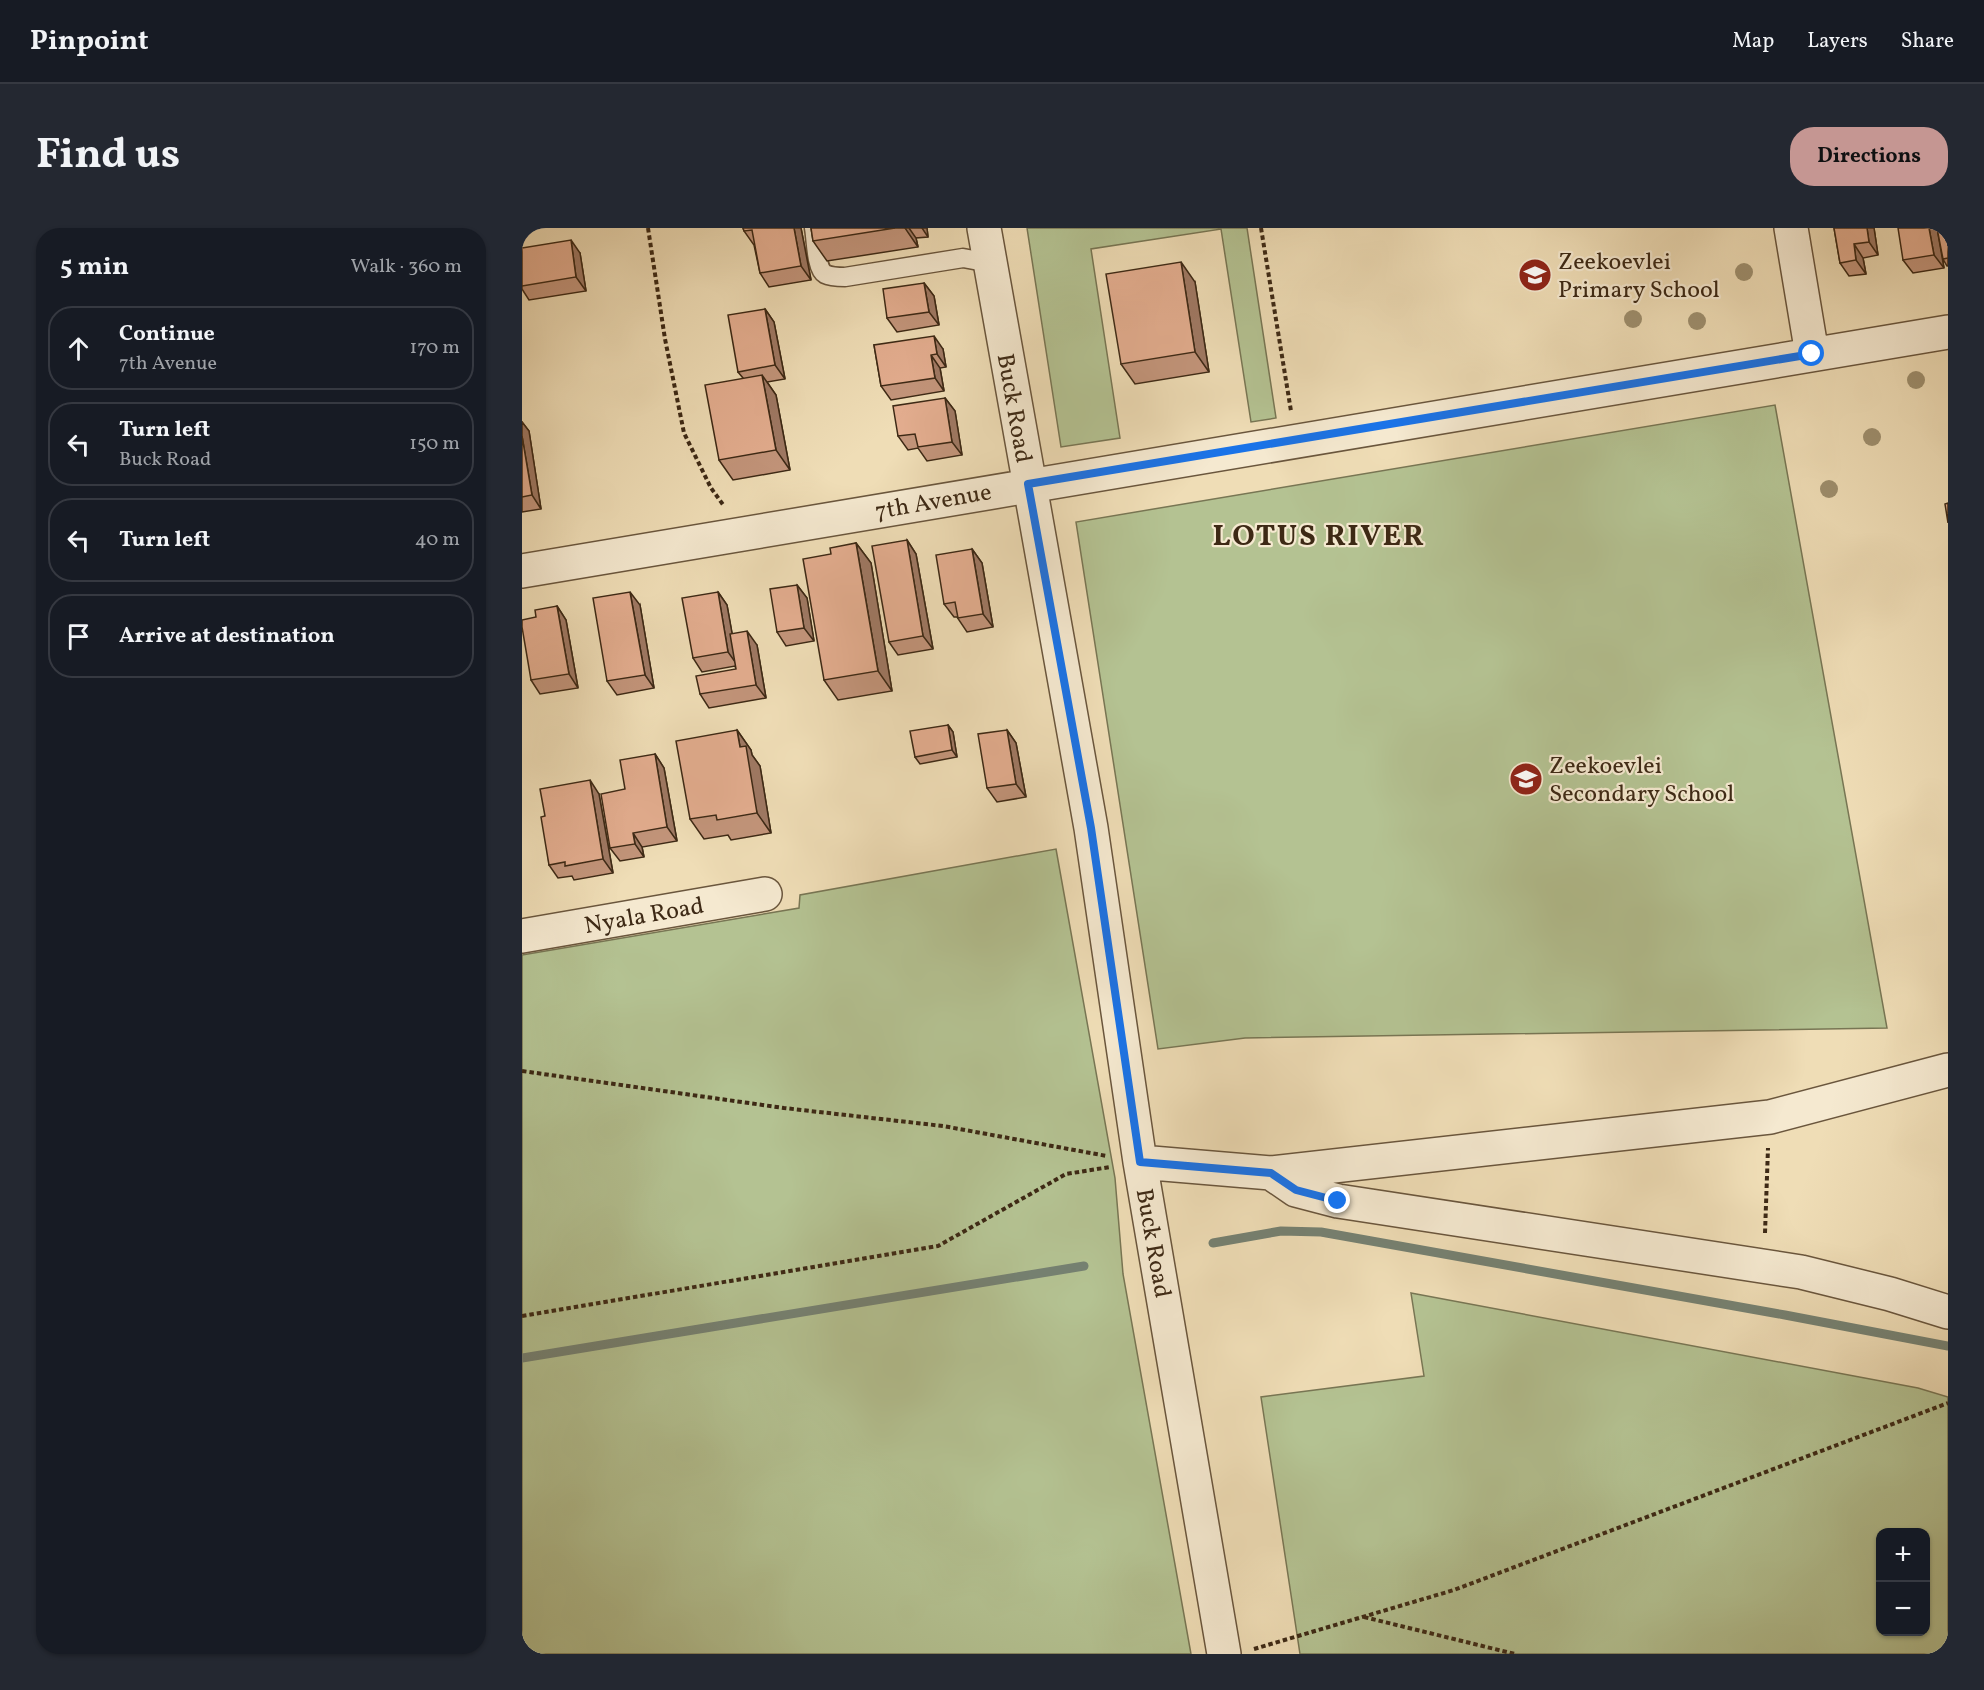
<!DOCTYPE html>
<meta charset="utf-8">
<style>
:root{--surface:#171b24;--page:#242831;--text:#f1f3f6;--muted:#9ea1a6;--line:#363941;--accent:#c59692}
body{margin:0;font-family:Vollkorn,serif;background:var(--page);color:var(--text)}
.controls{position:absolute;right:18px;bottom:18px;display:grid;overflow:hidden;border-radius:12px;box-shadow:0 2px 4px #0004}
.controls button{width:54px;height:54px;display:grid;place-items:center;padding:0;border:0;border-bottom:2px solid var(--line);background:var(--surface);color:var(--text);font:30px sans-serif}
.stop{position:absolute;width:18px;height:18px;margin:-14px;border:4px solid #1a73e8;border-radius:50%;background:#fff}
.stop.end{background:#1a73e8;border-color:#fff;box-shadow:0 2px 6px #0008}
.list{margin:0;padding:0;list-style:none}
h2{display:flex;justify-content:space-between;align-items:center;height:78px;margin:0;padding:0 24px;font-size:26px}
h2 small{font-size:20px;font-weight:400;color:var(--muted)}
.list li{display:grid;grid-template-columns:39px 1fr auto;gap:18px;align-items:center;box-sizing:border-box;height:84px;margin:0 12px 12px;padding:0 12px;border:2px solid var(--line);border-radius:24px}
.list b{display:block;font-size:22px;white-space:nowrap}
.list p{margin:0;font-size:20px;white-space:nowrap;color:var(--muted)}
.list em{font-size:20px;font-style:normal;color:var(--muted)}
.icon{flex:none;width:33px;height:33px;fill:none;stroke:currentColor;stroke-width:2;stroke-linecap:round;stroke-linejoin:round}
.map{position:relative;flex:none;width:1426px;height:1426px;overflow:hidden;border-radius:24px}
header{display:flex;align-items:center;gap:36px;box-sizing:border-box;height:84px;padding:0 30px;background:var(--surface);border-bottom:2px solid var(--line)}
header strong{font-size:28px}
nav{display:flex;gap:33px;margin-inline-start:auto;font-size:21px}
.intro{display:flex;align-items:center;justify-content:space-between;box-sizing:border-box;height:144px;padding:0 36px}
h1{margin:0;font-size:42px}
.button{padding:15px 27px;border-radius:24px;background:var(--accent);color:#111;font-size:21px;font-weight:700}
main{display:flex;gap:36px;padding:0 36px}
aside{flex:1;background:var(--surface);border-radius:24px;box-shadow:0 2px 4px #0004}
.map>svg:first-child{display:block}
.green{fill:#b4c292;stroke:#787654;stroke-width:1.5;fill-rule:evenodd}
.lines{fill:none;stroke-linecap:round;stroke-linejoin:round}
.stream{stroke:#758172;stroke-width:9}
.service-casing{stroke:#6a563d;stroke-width:21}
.minor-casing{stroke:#6a563d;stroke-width:36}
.path{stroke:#3d2915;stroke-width:4;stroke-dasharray:4.5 3;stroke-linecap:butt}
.service{stroke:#f5e9d0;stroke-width:18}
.minor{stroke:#f5e9d0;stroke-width:33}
.tree{fill:#9e8f6e}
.wall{fill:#c3957b;stroke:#3d2915;stroke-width:1.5}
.shaded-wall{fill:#9f7964;stroke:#3d2915;stroke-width:1.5}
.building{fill:#e3ad8f;stroke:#3d2915;stroke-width:1.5}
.route{stroke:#1a73e8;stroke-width:8}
.labels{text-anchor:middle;stroke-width:4.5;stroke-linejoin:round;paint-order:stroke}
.poi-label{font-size:24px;fill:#3d2915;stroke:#f5e9d0;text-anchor:start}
.street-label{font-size:24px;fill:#3d2915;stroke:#f5e9d0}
.district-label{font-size:30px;font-weight:bold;letter-spacing:1.5px;fill:#3d2915;stroke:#f5e9d0}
</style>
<header>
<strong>Pinpoint</strong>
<nav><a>Map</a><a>Layers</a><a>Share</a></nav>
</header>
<div class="intro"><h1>Find us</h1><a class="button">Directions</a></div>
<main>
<aside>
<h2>5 min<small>Walk · 360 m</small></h2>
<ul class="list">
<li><svg class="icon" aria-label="ahead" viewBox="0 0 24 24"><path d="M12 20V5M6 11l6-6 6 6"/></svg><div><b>Continue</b><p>7th Avenue</p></div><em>170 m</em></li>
<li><svg class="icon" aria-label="left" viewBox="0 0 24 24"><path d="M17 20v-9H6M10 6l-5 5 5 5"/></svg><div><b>Turn left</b><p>Buck Road</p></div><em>150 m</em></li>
<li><svg class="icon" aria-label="left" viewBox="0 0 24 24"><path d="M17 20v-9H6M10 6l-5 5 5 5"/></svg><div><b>Turn left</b></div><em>40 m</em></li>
<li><svg class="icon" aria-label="arrive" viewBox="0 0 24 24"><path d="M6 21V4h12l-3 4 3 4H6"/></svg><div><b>Arrive at destination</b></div></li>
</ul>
</aside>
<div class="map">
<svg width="1426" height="1426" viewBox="0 0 1426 1426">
<rect width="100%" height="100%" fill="#efddb6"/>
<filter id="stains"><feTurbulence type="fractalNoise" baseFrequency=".00333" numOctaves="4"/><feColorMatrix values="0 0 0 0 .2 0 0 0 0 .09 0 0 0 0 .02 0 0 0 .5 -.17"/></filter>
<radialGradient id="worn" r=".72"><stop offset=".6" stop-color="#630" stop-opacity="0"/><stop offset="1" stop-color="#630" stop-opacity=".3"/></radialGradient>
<path class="green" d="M505,0H725L754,190L729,194L699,1L569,21L598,210L539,219Z
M1253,177L1365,800L723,810L636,821L554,294Z
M534,621L593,950L601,1046L669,1426H0V727L277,680L278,667Z
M889,1065L1396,1160L1426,1169V1426H778L739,1169L902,1148ZM1358,1304H1404V1404H1358Z"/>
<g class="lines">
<path class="stream" d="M691,1015L759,1003L799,1004L1263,1087L1426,1118
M0,1130L562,1038"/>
<defs>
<path id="service" d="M292,0C294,10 294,41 303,46C309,49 316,49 323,49L441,30L468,35"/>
<path id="minor" d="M462,0L569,600L618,934L702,1426
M1269,0L1290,126
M0,343L1426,104
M0,708L243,666
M618,934L749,945L1248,889L1426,842
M749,945L774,962L816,973L1279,1044L1368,1066L1426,1084"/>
</defs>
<use href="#service" class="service-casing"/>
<use href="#minor" class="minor-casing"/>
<path class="path" d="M126,0L143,111L162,205L189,260L202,278
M739,0L769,183
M0,843L262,880L421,898L585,928
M1243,1005L1246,920
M0,1088L416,1018L544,946L588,939
M842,1389L993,1426
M732,1421L932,1362L1426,1175"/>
<use href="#service" class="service"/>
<use href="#minor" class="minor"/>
</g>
<g class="tree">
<circle cx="1222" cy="44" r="9"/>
<circle cx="1111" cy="91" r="9"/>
<circle cx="1175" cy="93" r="9"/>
<circle cx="1394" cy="152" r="9"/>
<circle cx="1350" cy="209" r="9"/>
<circle cx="1307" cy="261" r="9"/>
</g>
<path class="wall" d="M221,0H279L289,52L247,59L238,45L232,17L222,3Z
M289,0H405L406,9L394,10L396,19L305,33L291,13Z
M1312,0H1352L1356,27L1341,30L1344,46L1327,48L1318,35Z
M1415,0L1422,40L1391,45L1381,32Z
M1426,0V38H1425L1421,31Z
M0,20L58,25L64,63L7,72L0,61Z
M673,54L687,144L613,156L599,136Z
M402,55L412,68L417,97L375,104L365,90Z
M243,81L252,94L263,151L245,154L254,167L268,242L211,252L197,232L221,150L216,144Z
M352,117L421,121L424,139L418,140L422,163L369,172L359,158Z
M423,170L433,183L440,227L405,233L396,220L386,222L376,208Z
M0,194L7,203L19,281L0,284Z
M385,312L394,326L411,421L376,427L367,414Z
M334,315L349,335L370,463L316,472L302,452L309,326Z
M450,321L460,335L471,399L445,404L435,389H432L422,376Z
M275,357L285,370L292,413L264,418L255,404Z
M196,364L205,377L210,406L235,417L244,470L187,480L178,466L214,441L213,438L180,444L171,430Z
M118,377L132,460L95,467L85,453Z
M35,378L44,392L56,460L18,466L9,452L14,389Z
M426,497L431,504L435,529L398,536L393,529Z
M215,502L229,522L230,527L238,538L249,605L209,612L206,607L182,611L168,591Z
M485,502L494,515L504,569L475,574L465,560Z
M133,526L142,540L155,613L120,619L122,629L98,633L88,620L103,561Z
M77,566L91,645L52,652L50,648L36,650L27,637L23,588Z"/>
<path class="shaded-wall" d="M272,0H279L289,52L279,38Z
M383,0H387L394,10L396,19Z
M400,0H405L406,9Z
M1345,0H1352L1356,27L1347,14Z
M1407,0H1415L1422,40L1412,27Z
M49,12L58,25L64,63L54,49Z
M1332,16L1341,30L1344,46L1334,32Z
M659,34L673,54L687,144L673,124Z
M402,55L412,68L417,97L407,84Z
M243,81L252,94L263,151L253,137Z
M412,108L421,121L424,139L415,126Z
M409,127L418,140L422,163L413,150Z
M240,147L254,167L268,242L254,222Z
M423,170L433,183L440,227L430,214Z
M0,194L7,203L19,281L10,267L0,208Z
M385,312L394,326L411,421L401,408Z
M334,315L349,335L370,463L356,443Z
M450,321L460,335L471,399L461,386Z
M275,357L285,370L292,413L282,400Z
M108,364L118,377L132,460L123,447Z
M196,364L205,377L216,438L206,424Z
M35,378L44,392L56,460L47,446Z
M225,403L235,417L244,470L234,457Z
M426,497L431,504L435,529L430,522Z
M215,502L229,522L230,527L238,538L249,605L235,585L218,519Z
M485,502L494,515L504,569L494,556Z
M133,526L142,540L155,613L145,599Z
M68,552L77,566L91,645L81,631Z
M111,605L120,619L122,629L113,616Z"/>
<path class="building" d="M221,0H272L279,38L238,45L230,2L222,3Z
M289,0H373L291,13Z
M1312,0H1345L1347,14L1332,16L1334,32L1318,35Z
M1376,0H1407L1412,27L1381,32Z
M1415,0H1426V30L1421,31Z
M49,12L54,49L0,58V20Z
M659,34L673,124L599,136L584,46Z
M402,55L407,84L365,90L361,61Z
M243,81L253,137L216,144L206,87Z
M412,108L415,126L409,127L413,150L359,158L352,117Z
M240,147L254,222L197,232L183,157Z
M423,170L430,214L396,219L393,206L376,208L371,178Z
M0,208L10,267L0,269Z
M1426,275V295L1423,276Z
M385,312L401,408L367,414L350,318Z
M334,315L356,443L302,452L281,331L309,326L308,320Z
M450,321L461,386L436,390L433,374L422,376L414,327Z
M275,357L282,400L255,404L248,361Z
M108,364L123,447L85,453L71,370Z
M196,364L206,424L171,430L160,370Z
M35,378L47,446L9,452L0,399V392L14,389L13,382Z
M225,403L234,457L178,466L174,448L214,441L208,406Z
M426,497L430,522L393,529L388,503Z
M215,502L218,519L224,518L235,585L195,592L194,587L168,591L154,513Z
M485,502L494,556L465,560L456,506Z
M133,526L145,599L111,605L113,616L88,620L79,566L103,561L98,532Z
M68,552L81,631L43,638V634L27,637L19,589L23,588L18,561Z"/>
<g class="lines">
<path class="route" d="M816,973L774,962L749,945L618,934L569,600L506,256L1290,126"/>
</g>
<defs>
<symbol id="school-disc" viewBox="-11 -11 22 22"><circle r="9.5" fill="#8f2418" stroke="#f5e9d0"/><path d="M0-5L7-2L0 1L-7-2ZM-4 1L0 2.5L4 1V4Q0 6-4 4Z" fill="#fff"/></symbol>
</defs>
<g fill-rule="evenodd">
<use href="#school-disc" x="994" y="28" width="38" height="38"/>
<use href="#school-disc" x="985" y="532" width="38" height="38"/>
</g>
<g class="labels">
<g class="poi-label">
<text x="1036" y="41">Zeekoevlei<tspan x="1036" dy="28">Primary School</tspan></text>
<text x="1027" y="545">Zeekoevlei<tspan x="1027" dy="28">Secondary School</tspan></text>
</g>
<g class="street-label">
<text transform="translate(493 180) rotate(80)" y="8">Buck Road</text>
<text transform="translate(411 273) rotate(-10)" y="8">7th Avenue</text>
<text transform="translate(122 687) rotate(-10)" y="8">Nyala Road</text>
<text transform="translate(632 1015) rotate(80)" y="8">Buck Road</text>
</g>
<g class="district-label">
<text x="797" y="317">LOTUS RIVER</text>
</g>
</g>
<rect width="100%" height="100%" filter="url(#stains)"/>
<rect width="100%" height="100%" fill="url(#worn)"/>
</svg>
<div class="controls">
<button>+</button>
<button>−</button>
</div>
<div class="stop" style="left:1290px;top:126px"></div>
<div class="stop end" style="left:816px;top:973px"></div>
</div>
</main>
